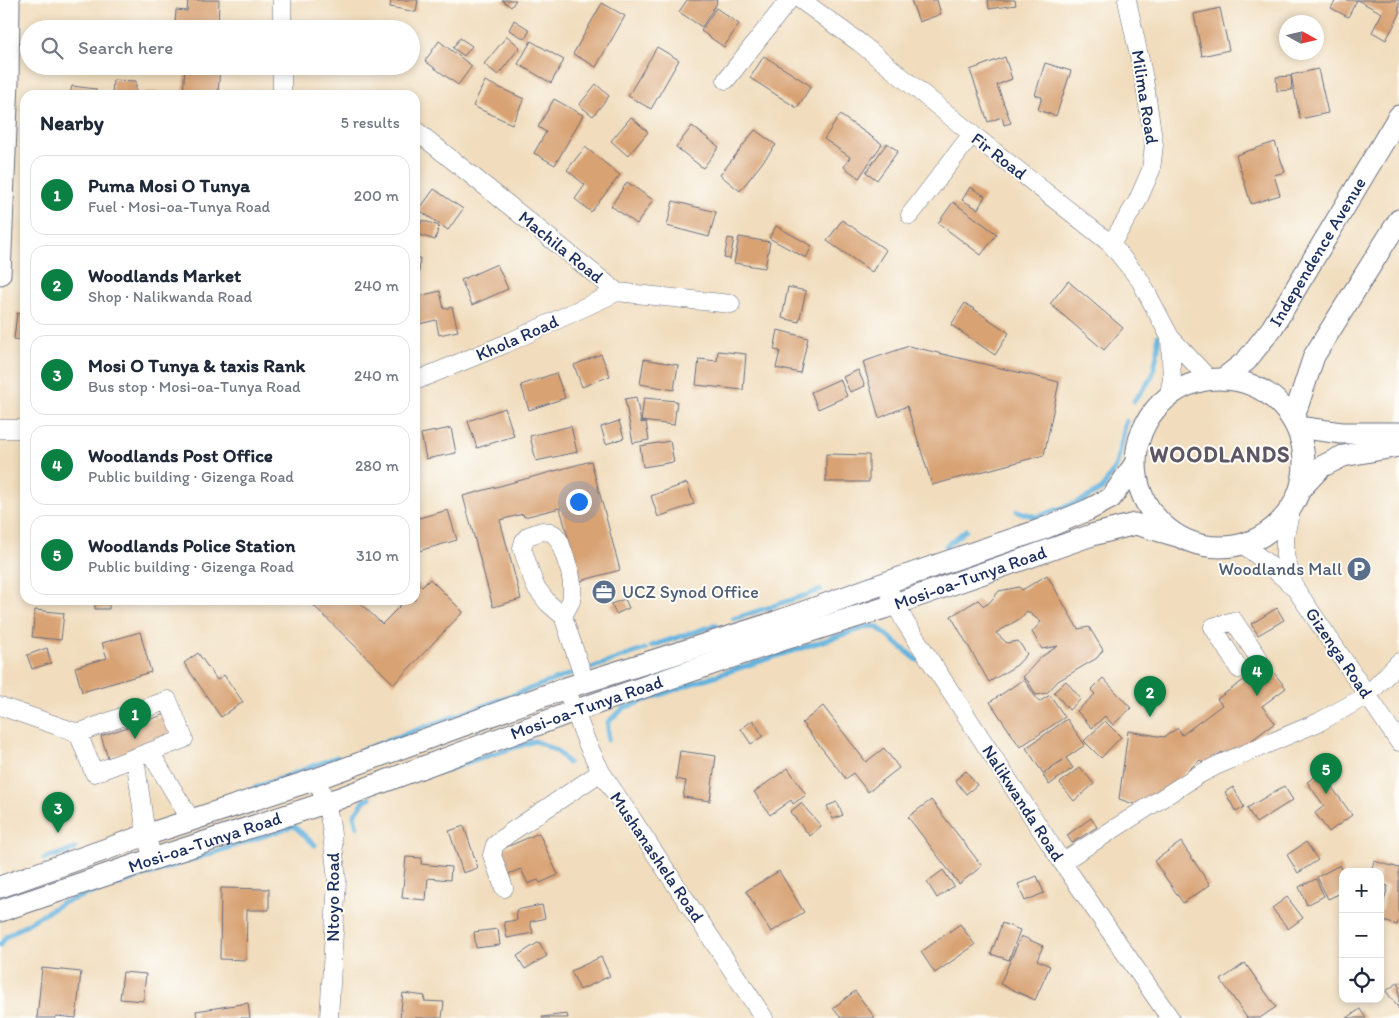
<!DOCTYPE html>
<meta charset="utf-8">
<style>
:root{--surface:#fff;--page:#f2f2f3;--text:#1f2937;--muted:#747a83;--line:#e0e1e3;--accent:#0b8043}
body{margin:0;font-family:Itim,sans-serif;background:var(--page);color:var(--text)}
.controls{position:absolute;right:15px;bottom:15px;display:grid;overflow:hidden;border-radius:10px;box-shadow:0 2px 8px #0003}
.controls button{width:45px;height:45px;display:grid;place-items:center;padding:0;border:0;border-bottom:1px solid var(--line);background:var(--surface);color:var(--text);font:25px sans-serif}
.compass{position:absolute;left:1279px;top:15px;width:45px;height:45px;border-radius:50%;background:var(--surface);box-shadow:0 2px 8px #0003;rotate:98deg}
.you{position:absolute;left:578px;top:501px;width:18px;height:18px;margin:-12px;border:4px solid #fff;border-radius:50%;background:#1a73e8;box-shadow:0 0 0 8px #1a73e833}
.badge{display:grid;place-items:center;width:32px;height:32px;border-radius:50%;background:var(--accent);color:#fff;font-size:16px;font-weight:700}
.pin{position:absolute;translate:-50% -41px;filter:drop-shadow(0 1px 2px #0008)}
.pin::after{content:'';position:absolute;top:26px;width:18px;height:15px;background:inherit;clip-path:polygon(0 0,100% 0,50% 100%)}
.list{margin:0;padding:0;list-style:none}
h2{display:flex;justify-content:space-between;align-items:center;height:65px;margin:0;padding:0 20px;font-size:21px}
h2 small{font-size:16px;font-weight:400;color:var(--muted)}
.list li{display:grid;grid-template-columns:32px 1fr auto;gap:15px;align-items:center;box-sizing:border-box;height:80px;margin:0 10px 10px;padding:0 10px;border:1px solid var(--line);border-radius:15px}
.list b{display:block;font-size:19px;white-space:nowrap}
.list p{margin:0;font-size:16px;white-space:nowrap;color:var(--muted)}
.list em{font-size:16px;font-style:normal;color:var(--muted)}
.icon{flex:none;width:28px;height:28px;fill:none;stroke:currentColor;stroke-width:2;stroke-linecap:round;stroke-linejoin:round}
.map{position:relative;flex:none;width:1399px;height:1018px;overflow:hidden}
.search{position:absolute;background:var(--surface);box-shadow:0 2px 8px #0003;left:20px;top:20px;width:400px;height:55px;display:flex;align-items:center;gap:12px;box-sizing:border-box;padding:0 18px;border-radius:28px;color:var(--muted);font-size:19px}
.panel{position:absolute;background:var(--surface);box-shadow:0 2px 8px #0003;left:20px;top:90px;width:400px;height:515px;border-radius:15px}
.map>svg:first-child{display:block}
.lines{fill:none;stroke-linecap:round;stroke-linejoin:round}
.stream{stroke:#63b3de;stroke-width:5}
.building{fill:#d8a273}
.minor-casing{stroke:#666c7f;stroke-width:19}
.major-casing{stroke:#666c7f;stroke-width:23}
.minor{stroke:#fff;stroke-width:18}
.major{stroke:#fff;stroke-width:21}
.labels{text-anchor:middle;stroke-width:4;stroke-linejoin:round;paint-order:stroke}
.street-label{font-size:18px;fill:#1b2f5e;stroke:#fdfcf7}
.service-label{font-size:18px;fill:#4e5e75;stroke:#fdfcf7;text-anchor:end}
.district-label{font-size:22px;font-weight:bold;letter-spacing:1px;fill:#5d5765;stroke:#fdfcf7}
</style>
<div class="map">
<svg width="1399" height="1018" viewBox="0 0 1399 1018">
<rect width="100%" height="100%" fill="#fdfcf7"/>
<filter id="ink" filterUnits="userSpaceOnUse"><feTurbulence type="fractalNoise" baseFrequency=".02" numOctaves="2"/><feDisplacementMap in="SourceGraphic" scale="10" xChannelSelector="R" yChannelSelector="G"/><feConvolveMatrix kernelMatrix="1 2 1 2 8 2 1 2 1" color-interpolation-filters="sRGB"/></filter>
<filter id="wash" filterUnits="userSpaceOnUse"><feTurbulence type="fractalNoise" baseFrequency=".0096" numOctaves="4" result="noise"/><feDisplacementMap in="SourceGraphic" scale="20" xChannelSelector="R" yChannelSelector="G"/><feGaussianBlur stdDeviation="1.12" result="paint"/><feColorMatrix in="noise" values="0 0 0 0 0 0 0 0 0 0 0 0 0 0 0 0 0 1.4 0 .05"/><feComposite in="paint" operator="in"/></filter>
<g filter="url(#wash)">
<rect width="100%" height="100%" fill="#f1ddbd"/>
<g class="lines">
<path class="stream" d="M1134,401L1152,377L1158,350V336
M1017,511L1036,517L1081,501L1102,489L1117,464L1126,421
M946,546L966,530
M733,619L821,590
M651,646L716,625
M591,668L645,649
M608,740V722L624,708L705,679L870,626L877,627L917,660
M359,751L573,673
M439,773L474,760L535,741L557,751L568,763
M244,792L337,757
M357,827L354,815L365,800L370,798
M44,859L75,849
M0,945L7,936L62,903L294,826L315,845"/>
</g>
<g id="blocks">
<path class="building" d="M188,0H219L218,29H187V27L175,26L176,10L187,11Z
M391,0H418L416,12L390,7Z
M502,0H516L511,7Z
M687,0H717L716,2L717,3L702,27L679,12Z
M911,0H937L941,14L919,22Z
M988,0H1015L1016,5L989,9Z
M1336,0H1357L1348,17L1331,8Z
M1357,0H1399V16L1386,40L1372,32L1382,13Z
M602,3L625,16L596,67L573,54Z
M716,8L739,24L724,47L701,31Z
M1220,8L1229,50L1202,56L1194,14Z
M514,20L530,30L525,39L509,30Z
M507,36L520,47L498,75L484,64Z
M460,38L472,46L464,56L453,48Z
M439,41L472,66L458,85L425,61Z
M531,41L564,60L551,83L518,64Z
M657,47L679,60L651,109L628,96Z
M764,56L811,86L797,108L750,78Z
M1005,57L1012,79L997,85L1011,123L1004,125L1002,117L988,122L970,70Z
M1045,63L1071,71L1056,116L1038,110L1042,97L1035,95Z
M185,66H220L218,95H183Z
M1318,69L1328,113L1300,119L1291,75Z
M1291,76L1292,90L1277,91L1276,77Z
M113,80L136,81V95H112Z
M485,81L524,99L512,124L473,106Z
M596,84L609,96L593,116L579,105Z
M72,86L96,89L95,95H70Z
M145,92H159V95H145Z
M554,99L583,115L555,165L534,153L546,132L538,127Z
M840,115L882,144L859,178L844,167L850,157L824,139Z
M631,117L648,132L628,156L611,141Z
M692,126L719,147L703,168L676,147Z
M755,130L776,145L740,191L720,175Z
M1275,142L1285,172L1274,175L1280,195L1251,204L1236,155Z
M887,143L898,151L877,180L866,172Z
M585,147L620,175L591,212L575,199L585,185L567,170Z
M627,182L653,200L637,224L611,206Z
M970,187L985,196L978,209L962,200Z
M434,189L463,209L448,230L419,210Z
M673,201L716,212L709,237L667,226Z
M953,202L997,234L981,255L938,223Z
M422,220L439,226L435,240L417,234Z
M842,220L886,250L872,272L827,241Z
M776,226L812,246L806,258L769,238Z
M739,237L770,242L765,268L734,263Z
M728,238L734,239L730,259L724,258Z
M415,258H420L419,274H415Z
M497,264L508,289L472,305L461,280Z
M1068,281L1123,328L1104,350L1050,304Z
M788,287L806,291L799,322L782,318Z
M440,291L444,309L452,307L458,331L439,335L436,320L415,325V297Z
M965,303L1009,333L995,355L951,325Z
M17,313L25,314V341L14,339Z
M778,330L808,338L800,373L776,368L780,351L774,350Z
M909,346L1059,382L1044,455L932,485L907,406L879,418L863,362Z
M718,351L746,354L743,390L696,385L699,359L717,361Z
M601,354L610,376L582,387L574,365Z
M644,359L678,365L674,390L640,384Z
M858,370L865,386L850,392L843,377Z
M556,373L565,398L529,410L521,385Z
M840,379L847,396L818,409L811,392Z
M636,397L641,423L646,422L649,440L633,443L625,399Z
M644,398L677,401L674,425L641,421Z
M505,408L514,436L477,448L468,421Z
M619,421L624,438L606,444L601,427Z
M571,426L577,452L536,461L530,436Z
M451,428L456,453L426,459L421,434Z
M670,441L674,462L643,467L640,446Z
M826,454L869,455V482H826Z
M591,461L620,570L580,581L560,508L524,517L523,514L500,520L521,599L493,607L463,496Z
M687,483L694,504L658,517L651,496Z
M448,510L457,540L415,552V519Z
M1047,575L1078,629L1089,627L1103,650L1097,658L1058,681L1047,693L1036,695L1028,681L1023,677L1041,657L1058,646L1042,649L1032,632L1041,622L1027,611L1021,618L996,633L1007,643L1018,641L1027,654L1017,665L989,682L951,616L978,600L984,606L989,603L999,591L1019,587L1022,590Z
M430,579L463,612L394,684L310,602L312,600H357L382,624L401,605L396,600H415V580L422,587Z
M625,599L629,608L616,614L611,604Z
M95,600H109V609H95Z
M145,600H163V602L145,603Z
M1277,608L1284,620L1258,635L1251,624Z
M35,610L64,613L61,640L32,637Z
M140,632L151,672L82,692L75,667L107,658L102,643Z
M47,648L51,663L32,669L27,655Z
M198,653L217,680L224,675L243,702L221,717L184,663Z
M1270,668L1286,688L1262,706L1275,723L1227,758L1222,752L1205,764L1200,760L1161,794L1140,806L1119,799L1128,731L1164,737L1178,728L1182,735L1222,705L1217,699L1244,680L1247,684Z
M1103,678L1131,708L1113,725L1105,716L1092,728L1077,711L1095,694L1091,690Z
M1024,679L1039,702L1050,695L1065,717L1020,747L990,702Z
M1066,681L1081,699L1069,710L1054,692Z
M823,706L866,762L884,748L899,768L868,792L853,773L846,779L802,723Z
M172,712L179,734L108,758L101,736Z
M1067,719L1085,745L1066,758L1073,768L1049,785L1043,775L1063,760L1043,773L1026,748Z
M753,720L763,736L751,744L741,729Z
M1105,721L1121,737L1101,758L1084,741Z
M680,751L716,756L710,801L683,797L686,781L676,779Z
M1080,767L1094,784L1074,801L1060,783Z
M788,768L806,795L793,804L791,800L770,815L754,792Z
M966,771L977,785L966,794L955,780Z
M1321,772L1352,815L1329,832L1315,813L1324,806L1307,782Z
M1284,786L1293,800L1256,823L1247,808Z
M1233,787L1244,807L1236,812L1225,792Z
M931,800L982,866L959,884L908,817Z
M837,802L843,815L833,819L827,806Z
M801,803L821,826L810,836L790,812Z
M1091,818L1097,827L1072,843L1067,835Z
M464,826L478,868L463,873L449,831Z
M539,833L558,875L540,883L538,880L528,884L521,869L503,876L493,853Z
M1181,842L1210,885L1183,903L1154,861Z
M1306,842L1318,860L1298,873L1287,855Z
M406,857L422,858L421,864L451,867L450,880L428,878L426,900L402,898Z
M1374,861L1399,868V919L1397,925L1380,920V915L1388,886L1380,884V872H1371Z
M1340,865L1343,872V892L1328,899L1317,877Z
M943,870L954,886L937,898L927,882Z
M779,871L804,912L771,932L746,891Z
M1037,876L1044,893L1025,901L1018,884Z
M1316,879L1324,896L1307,905L1299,887Z
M221,888L269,889V910H247L246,960L220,959Z
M1287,897L1303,918L1288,929L1272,908Z
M542,905L545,918L530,922L533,933L507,938L504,922L517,920L516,910Z
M1002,923L1020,930L1009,960L991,954Z
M960,924L975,945L935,973L921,952Z
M498,929L500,945L476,948L474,932Z
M1021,936L1043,946L1037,960L1050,966L1035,1000L1000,984Z
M539,942L547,956L525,969L517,956Z
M601,957L610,976L580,990L571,971Z
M1245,963L1276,1007L1260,1018H1247L1221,980Z
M42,968L81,972L76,1018L56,1016L55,1018H37Z
M123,972L146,974L143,1001L120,999Z
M1399,982V1009L1386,991Z
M855,991L875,1018H841L833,1008Z
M403,993L425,996L424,1001L444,1002L442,1018H400Z
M248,1003L250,1018H197L196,1011Z
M1360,1009L1366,1018H1347Z
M567,1014L568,1018H542V1017Z"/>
</g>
</g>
<g filter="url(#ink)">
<use href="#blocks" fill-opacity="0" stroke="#666c7f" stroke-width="1"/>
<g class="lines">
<defs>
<path id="minor" d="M282,0V29
M801,0L860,43L972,134L1111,244L1140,280L1170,337L1209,379
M282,66V95
M726,80L789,0
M415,130L617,292L731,304
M910,215L972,134
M1111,244L1137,202L1151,170L1154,145L1144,79L1127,0
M415,381L505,344L617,292
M1168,397L1172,380L1170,337
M0,429H25
M1291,509L1285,536V556L1295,588
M1244,545L1268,564L1295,588L1399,742
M890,593L905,622L1062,862L1170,1018
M563,616L571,601L572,594V583L570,572L560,542L555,535L550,532L542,531L528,536L524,541L522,548L535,586L548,603L563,616L585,682
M1239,669L1213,627L1234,621L1258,657
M566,688L587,743L601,772L764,1018
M0,706L78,733L168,700L184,739L94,773L78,733
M150,752L191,820
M135,758L146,835L153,859
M316,779L326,802L331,826L337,880L329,1018
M1062,862L1200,774L1218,765L1319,722L1368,695L1399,662
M504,888L492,855L495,845L508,834L601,772"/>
<g id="major">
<path d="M0,274L8,81L9,0"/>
<circle cx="1220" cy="463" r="84"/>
<path id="s1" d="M1223,379L1246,361L1272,328L1399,116"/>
<path d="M1293,420L1314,356L1399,220"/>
<path d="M1297,427L1342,433H1399"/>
<path d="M1304,485L1321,467L1343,456L1399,446"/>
<path d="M0,887L146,835L316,779L566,688L776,622L885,583L1040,530L1088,510L1111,498L1135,464"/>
<path id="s2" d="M0,911L153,859L340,798L574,711L782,640L884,608L1092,535L1135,524L1177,536"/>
</g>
</defs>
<use href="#minor" class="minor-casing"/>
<use href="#major" class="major-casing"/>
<use href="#minor" class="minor"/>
<use href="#major" class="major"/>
</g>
</g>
<defs>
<symbol id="parking-disc" viewBox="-11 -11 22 22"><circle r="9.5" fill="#5c6f8a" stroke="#fdfcf7"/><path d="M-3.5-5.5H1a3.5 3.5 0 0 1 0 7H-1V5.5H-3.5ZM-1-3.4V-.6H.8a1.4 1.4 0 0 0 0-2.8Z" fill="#fff"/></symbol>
<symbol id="office-disc" viewBox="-11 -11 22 22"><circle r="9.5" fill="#5c6f8a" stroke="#fdfcf7"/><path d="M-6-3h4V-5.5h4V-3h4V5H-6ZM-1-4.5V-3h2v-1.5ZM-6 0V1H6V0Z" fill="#fff"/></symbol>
</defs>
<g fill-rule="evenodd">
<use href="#parking-disc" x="1345" y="555" width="28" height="28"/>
<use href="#office-disc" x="590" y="578" width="28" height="28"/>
</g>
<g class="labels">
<g class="street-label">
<text transform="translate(1145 97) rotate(81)" y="6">Milima Road</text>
<text transform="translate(999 156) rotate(38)" y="6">Fir Road</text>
<text transform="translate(561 247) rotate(39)" y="6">Machila Road</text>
<text dy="6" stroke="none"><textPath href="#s1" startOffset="160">Independence Avenue</textPath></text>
<text transform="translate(517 338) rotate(-24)" y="6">Khola Road</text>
<text dy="6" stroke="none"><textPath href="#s2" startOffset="1026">Mosi-oa-Tunya Road</textPath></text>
<text transform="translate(1339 653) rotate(56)" y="6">Gizenga Road</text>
<text dy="6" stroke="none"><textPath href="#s2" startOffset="621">Mosi-oa-Tunya Road</textPath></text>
<text transform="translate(1023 803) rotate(57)" y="6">Nalikwanda Road</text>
<text dy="6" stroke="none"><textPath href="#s2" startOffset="216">Mosi-oa-Tunya Road</textPath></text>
<text transform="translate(657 857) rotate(56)" y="6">Mushanashela Road</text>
<text transform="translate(333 897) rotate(-90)" y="6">Ntoyo Road</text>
</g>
<g class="service-label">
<text x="1342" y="575">Woodlands Mall</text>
<text x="622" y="598" text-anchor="start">UCZ Synod Office</text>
</g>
<g class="district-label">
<text x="1220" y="462">WOODLANDS</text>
</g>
</g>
</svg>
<div class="controls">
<button>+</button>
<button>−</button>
<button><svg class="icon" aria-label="locate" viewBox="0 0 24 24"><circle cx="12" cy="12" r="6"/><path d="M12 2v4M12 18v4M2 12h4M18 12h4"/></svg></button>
</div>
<svg class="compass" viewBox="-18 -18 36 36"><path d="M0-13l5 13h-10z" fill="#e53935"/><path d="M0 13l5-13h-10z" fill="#747a83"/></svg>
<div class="you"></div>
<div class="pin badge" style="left:135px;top:739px">1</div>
<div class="pin badge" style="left:1150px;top:717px">2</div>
<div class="pin badge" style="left:58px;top:833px">3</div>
<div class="pin badge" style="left:1257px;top:696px">4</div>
<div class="pin badge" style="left:1326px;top:794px">5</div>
<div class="search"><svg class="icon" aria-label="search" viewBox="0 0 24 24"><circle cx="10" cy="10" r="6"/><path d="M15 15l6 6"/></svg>Search here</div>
<section class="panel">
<h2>Nearby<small>5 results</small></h2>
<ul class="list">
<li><span class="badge">1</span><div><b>Puma Mosi O Tunya</b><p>Fuel · Mosi-oa-Tunya Road</p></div><em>200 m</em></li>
<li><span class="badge">2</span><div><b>Woodlands Market</b><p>Shop · Nalikwanda Road</p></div><em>240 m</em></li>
<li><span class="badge">3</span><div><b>Mosi O Tunya &amp; taxis Rank</b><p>Bus stop · Mosi-oa-Tunya Road</p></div><em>240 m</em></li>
<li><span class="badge">4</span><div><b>Woodlands Post Office</b><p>Public building · Gizenga Road</p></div><em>280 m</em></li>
<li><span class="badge">5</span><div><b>Woodlands Police Station</b><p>Public building · Gizenga Road</p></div><em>310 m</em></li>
</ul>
</section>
</div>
